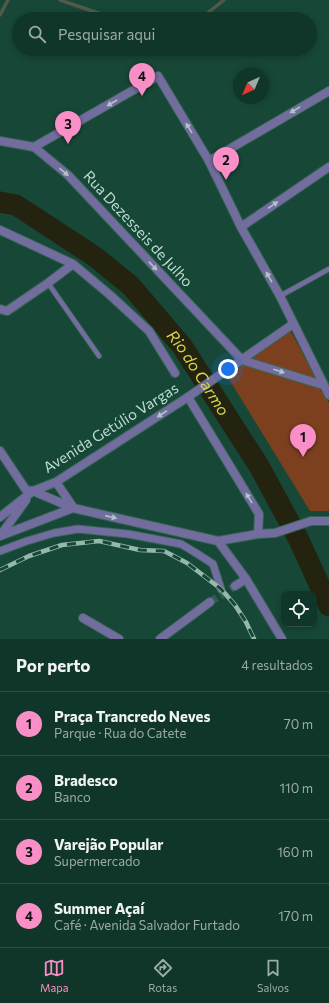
<!DOCTYPE html>
<html lang="pt">
<meta charset="utf-8">
<style>
:root{--surface:#103529;--page:#1e4035;--text:#f1f3f6;--muted:#9caba8;--line:#305046;--accent:#fa8fc7}
body{margin:0;font-family:Commissioner,sans-serif;background:var(--page);color:var(--text)}
.controls{position:absolute;right:12px;bottom:12px;display:grid;overflow:hidden;border-radius:8px;box-shadow:0 2px 6px #0003}
.controls button{width:36px;height:36px;display:grid;place-items:center;padding:0;border:0;border-bottom:1px solid var(--line);background:var(--surface);color:var(--text);font:20px sans-serif}
.compass{position:absolute;left:233px;top:68px;width:36px;height:36px;border-radius:50%;background:var(--surface);box-shadow:0 2px 6px #0003;rotate:224deg}
.you{position:absolute;left:228px;top:369px;width:14px;height:14px;margin:-10px;border:3px solid #fff;border-radius:50%;background:#1a73e8;box-shadow:0 0 0 6px #1a73e833}
.badge{display:grid;place-items:center;width:26px;height:26px;border-radius:50%;background:var(--accent);color:#111;font-size:13px;font-weight:700}
.pin{position:absolute;translate:-50% -33px;filter:drop-shadow(0 1px 2px #0008)}
.pin::after{content:'';position:absolute;top:21px;width:14px;height:12px;background:inherit;clip-path:polygon(0 0,100% 0,50% 100%)}
.list{margin:0;padding:0;list-style:none}
h2{display:flex;justify-content:space-between;align-items:center;height:52px;margin:0;padding:0 16px;font-size:17px}
h2 small{font-size:13px;font-weight:400;color:var(--muted)}
.list li{display:grid;grid-template-columns:26px 1fr auto;gap:12px;align-items:center;box-sizing:border-box;height:64px;padding:0 16px;border-top:1px solid var(--line)}
.list b{display:block;font-size:15px;white-space:nowrap}
.list p{margin:0;font-size:13px;white-space:nowrap;color:var(--muted)}
.list em{font-size:13px;font-style:normal;color:var(--muted)}
.icon{flex:none;width:22px;height:22px;fill:none;stroke:currentColor;stroke-width:2;stroke-linecap:round;stroke-linejoin:round}
.map{position:relative;flex:none;width:329px;height:639px;overflow:hidden}
.search{position:absolute;background:var(--surface);box-shadow:0 2px 6px #0003;left:12px;right:12px;top:12px;height:44px;display:flex;align-items:center;gap:10px;box-sizing:border-box;padding:0 14px;border-radius:22px;color:var(--muted);font-size:15px}
.sheet{height:308px;background:var(--surface)}
nav{display:flex;justify-content:space-around;align-items:center;box-sizing:border-box;height:56px;border-top:1px solid var(--line);background:var(--surface);font-size:11px;color:var(--muted)}
nav a{display:grid;justify-items:center;gap:2px}
nav .on{color:var(--accent)}
.map>svg:first-child{display:block}
.green{fill:#7c401f}
.lines{fill:none;stroke-linecap:round;stroke-linejoin:round}
.stream{stroke:#515a49;stroke-width:3.5}
.river{stroke:#23230f;stroke-width:21}
.tertiary-tunnel{stroke:#2f5d4e;stroke-width:8;stroke-dasharray:8 4;stroke-linecap:butt}
.service-casing{stroke:#376555;stroke-width:6}
.pedestrian-casing{stroke:#376555;stroke-width:9}
.minor-casing{stroke:#376555;stroke-width:10}
.tertiary-casing{stroke:#376555;stroke-width:10}
.service{stroke:#726d9e;stroke-width:4.5}
.pedestrian{stroke:#726d9e;stroke-width:7}
.minor{stroke:#726d9e;stroke-width:8}
.tertiary{stroke:#726d9e;stroke-width:8}
.rail-casing{stroke:#95b8ab;stroke-width:4.5}
.rail{stroke:#164737;stroke-width:3;stroke-dasharray:9;stroke-linecap:butt}
.oneway{fill:#aec6c5}
.labels{text-anchor:middle;stroke-width:3.5;stroke-linejoin:round;paint-order:stroke}
.street-label{font-size:15px;fill:#bddccf;stroke:#164737}
.water-label{font-size:16px;font-style:italic;fill:#d8d547;stroke:#164737}
</style>
<div class="map">
<svg width="329" height="639" viewBox="0 0 329 639">
<rect width="100%" height="100%" fill="#164737"/>
<path class="green" d="M289,328L329,403V511H310L224,371Z"/>
<g class="lines">
<path class="stream" d="M60,0L116,19
M0,15L8,0
M200,19L224,0"/>
<path class="river" id="s1" d="M0,202L16,205L94,256L131,286L182,346L259,466L298,538L329,606"/>
<path class="tertiary-tunnel" d="M210,602L235,586"/>
<defs>
<path id="service" d="M48,283L99,356
M280,296L329,269"/>
<path id="pedestrian" d="M0,551L27,541L54,533L78,529L128,534L181,544L196,553L213,564L221,589"/>
<path id="minor" d="M0,141L34,147
M209,161L329,91
M241,227L329,167
M0,230L73,264L110,295L149,331L175,373
M0,309L7,311L48,283L73,264
M188,397L259,514L258,534
M0,451L26,490L33,491
M246,579L282,639
M83,618L119,639"/>
<path id="tertiary" d="M323,385L242,360L68,175L34,147L158,76L209,161L241,227L280,296L329,395
M56,482L73,507
M33,491L73,508L218,541L246,579L235,586
M0,517L33,491L56,482L188,397L293,324
M0,536L73,508
M0,536L26,500
M218,541L258,534L275,533L311,521H329
M160,639L210,602"/>
</defs>
<use href="#service" class="service-casing"/>
<use href="#pedestrian" class="pedestrian-casing"/>
<use href="#minor" class="minor-casing"/>
<use href="#tertiary" class="tertiary-casing"/>
<use href="#service" class="service"/>
<use href="#pedestrian" class="pedestrian"/>
<use href="#minor" class="minor"/>
<use href="#tertiary" class="tertiary"/>
<defs>
<path id="rail" d="M0,570L29,556L62,545L99,541L140,550L164,551L187,563L221,589L235,605L246,622L254,639"/>
</defs>
<use href="#rail" class="rail-casing"/>
<use href="#rail" class="rail"/>
</g>
<defs><path id="oneway-solid" d="M-6-.8H1V-3.2L6.5 0L1 3.2V.8H-6Z"/></defs>
<g class="oneway">
<use href="#oneway-solid" transform="translate(112 103) rotate(150)"/>
<use href="#oneway-solid" transform="translate(295 110) rotate(149)"/>
<use href="#oneway-solid" transform="translate(189 128) rotate(-121)"/>
<use href="#oneway-solid" transform="translate(64 172) rotate(40)"/>
<use href="#oneway-solid" transform="translate(273 205) rotate(-34)"/>
<use href="#oneway-solid" transform="translate(153 266) rotate(47)"/>
<use href="#oneway-solid" transform="translate(269 277) rotate(-119)"/>
<use href="#oneway-solid" transform="translate(279 371) rotate(17)"/>
<use href="#oneway-solid" transform="translate(162 414) rotate(147)"/>
<use href="#oneway-solid" transform="translate(249 498) rotate(-121)"/>
<use href="#oneway-solid" transform="translate(111 517) rotate(13)"/>
</g>
<g class="labels">
<g class="street-label">
<text transform="translate(138 229) rotate(47)" y="5">Rua Dezesseis de Julho</text>
<text transform="translate(111 428) rotate(-32)" y="5">Avenida Getúlio Vargas</text>
</g>
<g class="water-label">
<text dy="6" stroke="none"><textPath href="#s1" startOffset="267">Rio do Carmo</textPath></text>
</g>
</g>
</svg>
<div class="controls">
<button><svg class="icon" aria-label="locate" viewBox="0 0 24 24"><circle cx="12" cy="12" r="6"/><path d="M12 2v4M12 18v4M2 12h4M18 12h4"/></svg></button>
</div>
<svg class="compass" viewBox="-18 -18 36 36"><path d="M0-13l5 13h-10z" fill="#e53935"/><path d="M0 13l5-13h-10z" fill="#9caba8"/></svg>
<div class="you"></div>
<div class="pin badge" style="left:303px;top:457px">1</div>
<div class="pin badge" style="left:226px;top:180px">2</div>
<div class="pin badge" style="left:68px;top:144px">3</div>
<div class="pin badge" style="left:142px;top:96px">4</div>
<div class="search"><svg class="icon" aria-label="search" viewBox="0 0 24 24"><circle cx="10" cy="10" r="6"/><path d="M15 15l6 6"/></svg>Pesquisar aqui</div>
</div>
<section class="sheet">
<h2>Por perto<small>4 resultados</small></h2>
<ul class="list">
<li><span class="badge">1</span><div><b>Praça Trancredo Neves</b><p>Parque · Rua do Catete</p></div><em>70 m</em></li>
<li><span class="badge">2</span><div><b>Bradesco</b><p>Banco</p></div><em>110 m</em></li>
<li><span class="badge">3</span><div><b>Varejão Popular</b><p>Supermercado</p></div><em>160 m</em></li>
<li><span class="badge">4</span><div><b>Summer Açaí</b><p>Café · Avenida Salvador Furtado</p></div><em>170 m</em></li>
</ul>
</section>
<nav>
<a class="on"><svg class="icon" aria-label="map" viewBox="0 0 24 24"><path d="M3 6l6-2 6 2 6-2v14l-6 2-6-2-6 2zM9 4v14M15 6v14"/></svg>Mapa</a>
<a><svg class="icon" aria-label="directions" viewBox="0 0 24 24"><path d="M12 3l9 9-9 9-9-9zM9 14v-3h6M13 9l2 2-2 2"/></svg>Rotas</a>
<a><svg class="icon" aria-label="saved" viewBox="0 0 24 24"><path d="M7 4h10v16l-5-4-5 4z"/></svg>Salvos</a>
</nav>
